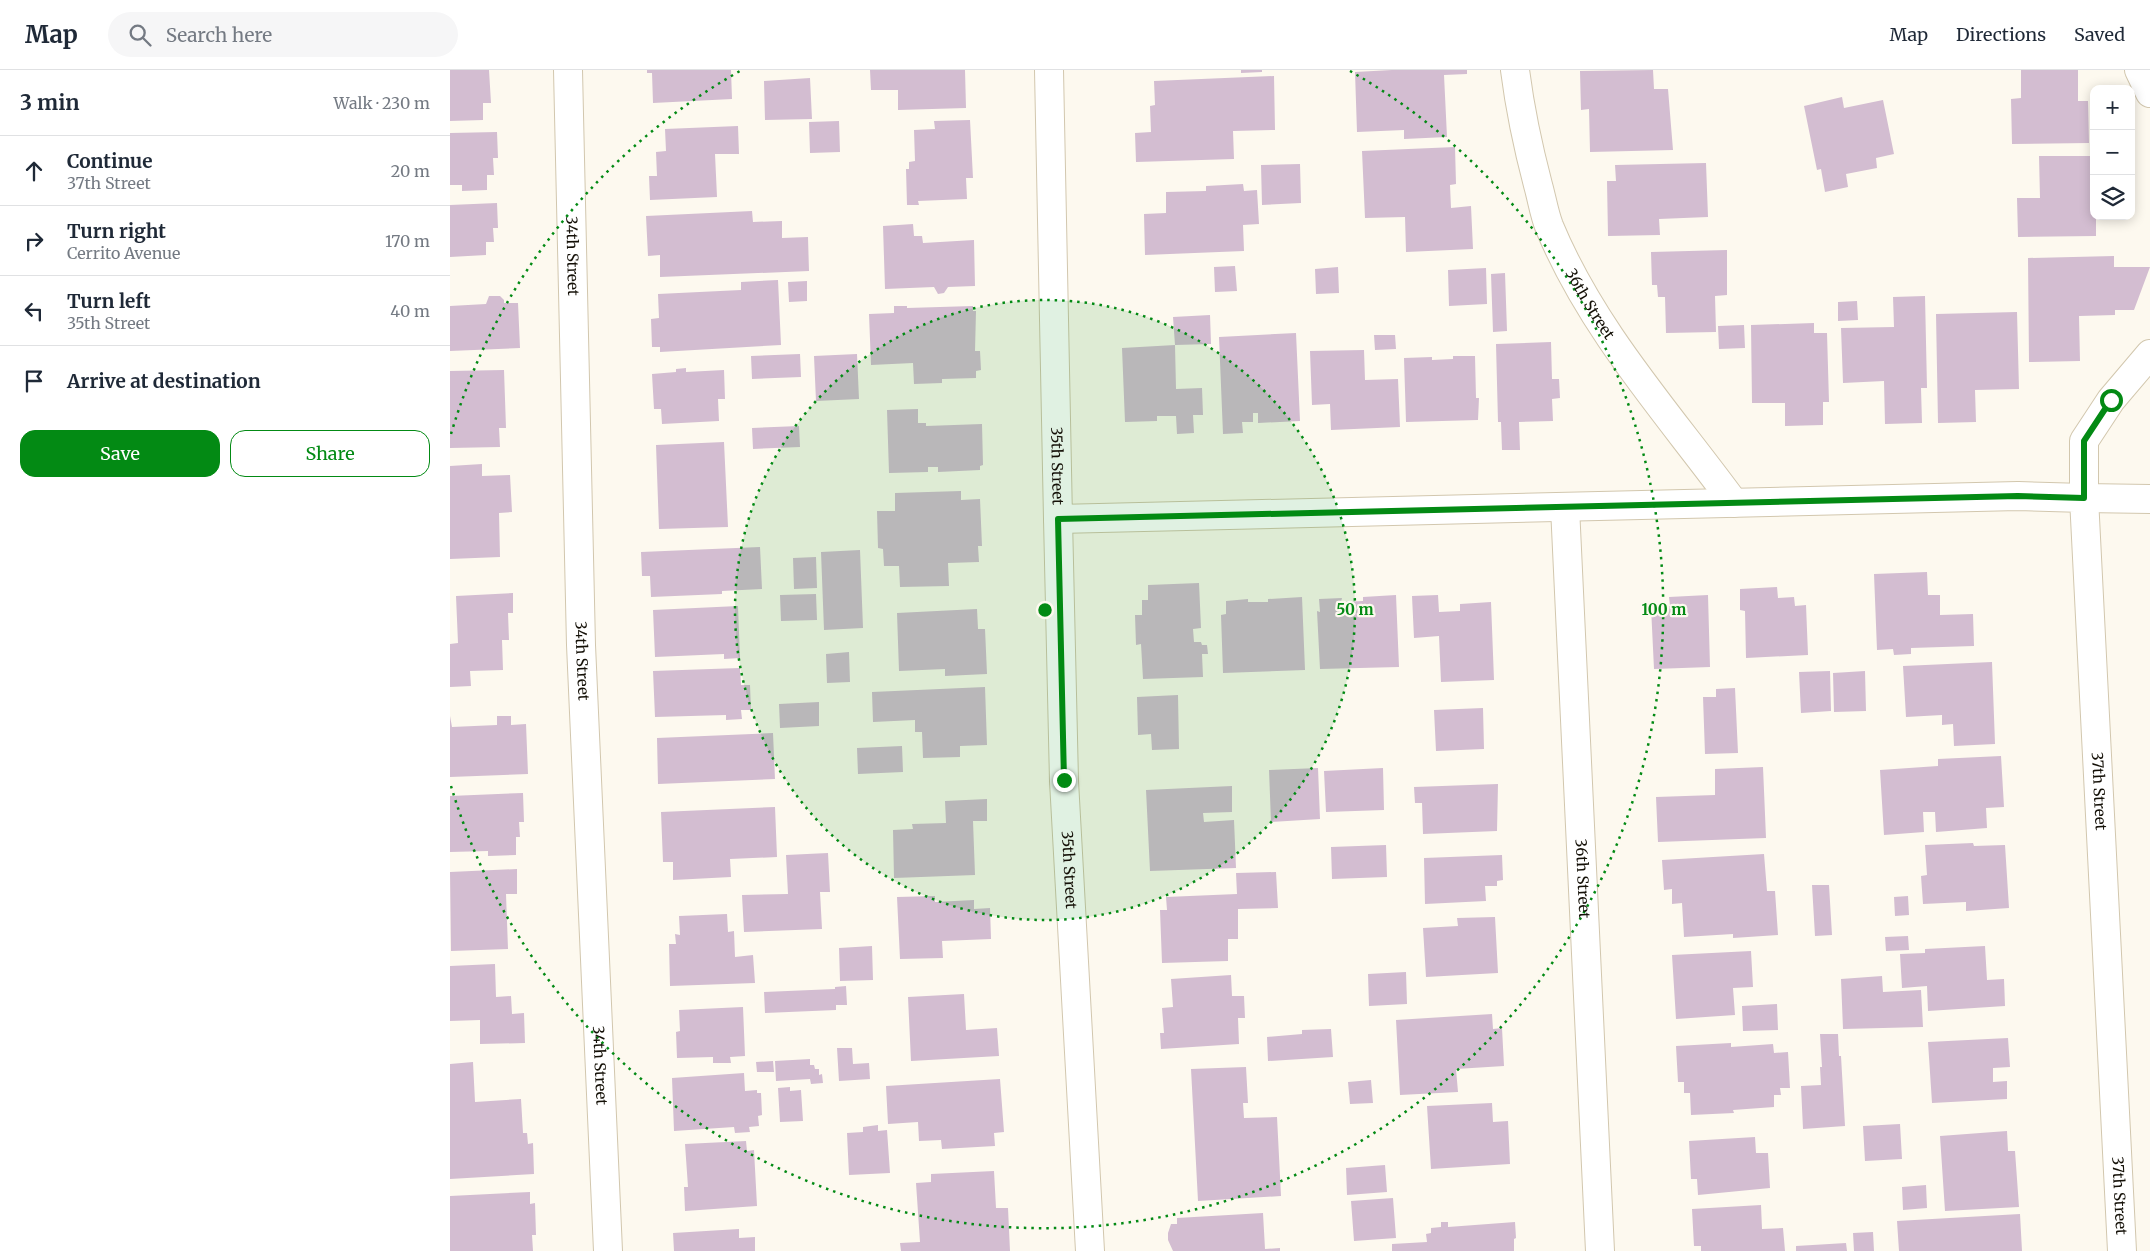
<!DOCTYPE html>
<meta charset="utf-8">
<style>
:root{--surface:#fff;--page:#f6f6f7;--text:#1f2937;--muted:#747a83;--line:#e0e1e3;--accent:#038a14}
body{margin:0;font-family:Merriweather,serif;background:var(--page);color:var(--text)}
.controls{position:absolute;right:15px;top:15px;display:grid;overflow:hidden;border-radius:10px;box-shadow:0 2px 12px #0003}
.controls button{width:45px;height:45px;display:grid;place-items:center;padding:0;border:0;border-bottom:1px solid var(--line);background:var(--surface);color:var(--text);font:25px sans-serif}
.stop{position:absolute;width:15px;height:15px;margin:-11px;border:4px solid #038a14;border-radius:50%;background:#fff}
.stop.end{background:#038a14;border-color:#fff;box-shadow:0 1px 5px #0008}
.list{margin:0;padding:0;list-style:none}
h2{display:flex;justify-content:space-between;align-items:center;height:65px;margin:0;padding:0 20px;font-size:21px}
h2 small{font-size:16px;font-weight:400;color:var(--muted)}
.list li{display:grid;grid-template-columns:32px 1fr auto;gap:15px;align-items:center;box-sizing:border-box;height:70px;padding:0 20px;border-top:1px solid var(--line)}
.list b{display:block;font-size:19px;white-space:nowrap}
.list p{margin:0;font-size:16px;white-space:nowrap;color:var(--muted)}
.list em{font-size:16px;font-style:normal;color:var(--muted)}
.actions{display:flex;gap:10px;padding:15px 20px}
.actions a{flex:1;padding:11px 0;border:1px solid var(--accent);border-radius:15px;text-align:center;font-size:18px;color:var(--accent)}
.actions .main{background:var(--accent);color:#fff}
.icon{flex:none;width:28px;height:28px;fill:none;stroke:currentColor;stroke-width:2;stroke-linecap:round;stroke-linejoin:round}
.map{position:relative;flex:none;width:1700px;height:1181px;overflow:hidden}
header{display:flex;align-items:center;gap:30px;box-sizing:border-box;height:70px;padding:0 25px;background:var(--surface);border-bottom:1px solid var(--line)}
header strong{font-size:24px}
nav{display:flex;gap:28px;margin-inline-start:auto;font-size:18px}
.search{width:350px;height:45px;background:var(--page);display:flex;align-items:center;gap:12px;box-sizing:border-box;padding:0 18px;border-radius:28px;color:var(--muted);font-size:19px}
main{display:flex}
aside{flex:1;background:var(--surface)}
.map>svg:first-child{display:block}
.building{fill:#d3bdd1}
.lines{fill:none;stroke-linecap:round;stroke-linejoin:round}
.street-casing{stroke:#d2c7ae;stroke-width:30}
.secondary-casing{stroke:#d2c7ae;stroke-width:30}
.street{stroke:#fff;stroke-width:28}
.secondary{stroke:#fff;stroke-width:28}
.route{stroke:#038a14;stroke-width:6}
.ring{fill:none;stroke:#038a14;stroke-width:2.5;stroke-dasharray:2.5 5}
.labels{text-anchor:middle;stroke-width:4.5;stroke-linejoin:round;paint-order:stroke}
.street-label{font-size:15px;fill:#141007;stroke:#fdf9ef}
.centre{fill:#038a14;stroke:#fdf9ef;stroke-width:2.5}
.ring-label{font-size:15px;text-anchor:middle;font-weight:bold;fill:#038a14;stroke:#fdf9ef;stroke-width:4.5;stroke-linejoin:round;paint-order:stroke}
</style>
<header>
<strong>Map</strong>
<div class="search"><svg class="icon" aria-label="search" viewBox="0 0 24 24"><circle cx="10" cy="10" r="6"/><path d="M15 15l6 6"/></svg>Search here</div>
<nav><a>Map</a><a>Directions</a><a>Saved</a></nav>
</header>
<main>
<aside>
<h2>3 min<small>Walk · 230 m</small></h2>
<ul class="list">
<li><svg class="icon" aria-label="ahead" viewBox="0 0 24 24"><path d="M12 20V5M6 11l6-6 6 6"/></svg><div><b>Continue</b><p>37th Street</p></div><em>20 m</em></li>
<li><svg class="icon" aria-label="right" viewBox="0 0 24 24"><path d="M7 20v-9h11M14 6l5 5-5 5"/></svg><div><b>Turn right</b><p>Cerrito Avenue</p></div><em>170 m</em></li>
<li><svg class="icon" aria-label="left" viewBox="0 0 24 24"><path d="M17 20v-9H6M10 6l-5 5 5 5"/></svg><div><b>Turn left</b><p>35th Street</p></div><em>40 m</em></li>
<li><svg class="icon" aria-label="arrive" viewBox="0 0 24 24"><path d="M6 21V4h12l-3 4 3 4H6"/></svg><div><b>Arrive at destination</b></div></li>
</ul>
<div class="actions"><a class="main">Save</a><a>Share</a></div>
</aside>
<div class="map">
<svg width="1700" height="1181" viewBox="0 0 1700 1181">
<rect width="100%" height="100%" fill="#fdf9ef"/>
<path class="building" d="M0,0H39L41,33H33V50L0,51Z
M197,0H281L282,29L203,33L202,3H197Z
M420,0H515L516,38L448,40V20H421Z
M791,0H812V2L791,3Z
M942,0H1017V4L994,5L997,67L954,69V60L907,62L905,2Z
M1203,0L1204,19H1218L1223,80L1140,82L1139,39L1131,40L1130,1Z
M1571,0H1628V31H1638L1639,73L1562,74L1561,29L1571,28Z
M824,6L825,60L783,61L784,89L686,92L685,63L701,62L700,36L705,35L704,11Z
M360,8L362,49L315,50L314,11Z
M1392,27L1394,38L1433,30L1444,84L1426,88L1427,98L1396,104L1398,117L1375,122L1371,99L1367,100L1354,36Z
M520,50L523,108H516L517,129L468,131L469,135H457L456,99H459V92L465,91L464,60L485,59L484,51Z
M389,51L390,82L360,83L359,52Z
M288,56L289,84H265L267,127L200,130L199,106H207L206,82L216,81L215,59Z
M47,62L48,88H43L44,105H37V120L12,121V115H0V63Z
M1005,77L1006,114L1000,115L1001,138L1021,136L1023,179L956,182L955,147L915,148L912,81Z
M1589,86H1644V146H1646V166L1568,167L1567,128H1590Z
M1256,93L1258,147L1209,149L1210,165L1158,166L1157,111H1166L1165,95Z
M850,94L851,133L812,135L811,95Z
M793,114L794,121L807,120L809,154L793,155L794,181L695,185L694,144L716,143V122L756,121V116Z
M47,133L48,158H43L44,172H36V185L0,187V135Z
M302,141L303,152L332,151V168L358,167L359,201L210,207V185L198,186L196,146Z
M463,154L464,166H472L473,173L524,170L525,216L498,217L494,223L488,224L484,217L435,219L433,156Z
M1277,180V225L1265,226L1266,262L1216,263L1215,227H1208L1207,215H1202L1201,182Z
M1664,186V197H1700L1684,240H1665V245L1629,246L1630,291L1579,292L1578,188Z
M785,196L787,221L765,222L764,197Z
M888,197L889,223L866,224L865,199Z
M1036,198L1037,234L999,236L998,200Z
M1055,203L1057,261L1043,262L1041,204Z
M328,210L331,275L210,282V277H202L201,249L209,248L208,224L291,220V212Z
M357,211V231L339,232L338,212Z
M39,226H50L54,230V233H68L70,278L0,281V236L36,234Z
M1475,226L1477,318H1471L1472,353L1435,354L1434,311L1393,313L1391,258L1444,257L1443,227Z
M1407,231L1408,250L1388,251V232Z
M444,236H457V238L523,236V241H526L525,281H530L531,300L526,301V308L492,309V313L464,314L463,293L421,295L419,244L444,243Z
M1567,242L1569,319L1525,320L1526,352L1488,353L1486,244Z
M760,245L761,274L725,275L726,319L752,318L753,345H743L744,363L727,364L726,346H707V351L675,352L672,278L725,275L723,247Z
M1364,253V263H1377L1379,332H1373V355L1335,356V333H1302L1301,255Z
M1294,255L1295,278L1269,279L1268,256Z
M846,263L850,351L808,353V343H803V352H792L793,363L773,364L769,267Z
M924,265H945L946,279L925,280Z
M1101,272L1102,309H1109L1110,328L1102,329L1103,351L1069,352L1070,380H1052L1051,352H1048L1046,274Z
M914,280L915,310L948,309L950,357L881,360L880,334L862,335L860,281Z
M350,284L351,307L302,309L301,286Z
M407,284L409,329L366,331L364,286Z
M1003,286H1025L1026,328H1029L1028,350L956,352L954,288L982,287V290L1003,289Z
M236,298V302L274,300L275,329H268L269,351L212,354L211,339H204L202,304L226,302V299Z
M54,300L56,358H49L50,377L0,378V301Z
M468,339V353H476V356L532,354L533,395L530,396V400L488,402V397H478V402L439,403L437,340Z
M349,356L350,377L303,379L302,358Z
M274,372L278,457L209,459L206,375Z
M32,394V406L60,405L62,442L49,443L50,487L0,489V396Z
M511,421V430L530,429L532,476H528L529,492L498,493L499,516L450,517L449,496H434L433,479L428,478L427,441H445V423Z
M310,477L312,519L272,521V524L201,527L200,506H192L191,482Z
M410,480L413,558L374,560L371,482Z
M366,487L367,518L344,519L343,488Z
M1477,502L1478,525H1490V545L1523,544L1524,576L1461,578V584L1444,585L1443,579L1427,580L1424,504Z
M749,513L751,558L743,559L744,572H751L752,575H757L758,584H752L753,607L693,609L691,574L686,575L685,545H692V530H698V515Z
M1327,517L1328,528L1344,527L1345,536L1356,535L1358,585L1296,588L1295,541L1290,540V519Z
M63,523V543H58L59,570H52L53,600L20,601L21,616L0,617V574L8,573L6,526Z
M366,524L367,550L331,551L330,525Z
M946,525L949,597L870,599L867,541L870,542L869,529L892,528L891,532L913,531V527Z
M988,525L989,542L1010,541V534L1041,532L1044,610L991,612L989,566L964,568L962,526Z
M1258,525L1260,597L1204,599L1201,537L1220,536L1219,527Z
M852,527L855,600L773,603L771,545L776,544V531L798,529V532H818V529Z
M288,536L290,588L274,589V584L205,587L203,540Z
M527,539L528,559H535L537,604L495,606V599L449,601L447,543Z
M399,582L400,612L377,613L376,584Z
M1542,592L1545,674L1504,676L1503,654L1492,655V645L1456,647L1453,596Z
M290,598L291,615H300L301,640H291L292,649L276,650V645L205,647L203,601Z
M1380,601L1381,641L1351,643L1349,602Z
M1415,601L1416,641L1384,642L1383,603Z
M535,617L537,675L510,676V687L473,688L472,662H465V650L423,652L422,622Z
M1285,618L1288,683L1255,684L1253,627H1266V619Z
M728,625L729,679L702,680L701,664L688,665L687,627Z
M369,632V656L330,658L329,634Z
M1033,638L1034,679L986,681L984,640Z
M0,646L2,657L47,655V646H61V655L76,654L78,704L0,707Z
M323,663L325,709L208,714L207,668Z
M452,676L453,702L408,704L407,678Z
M1551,686L1554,737L1536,738L1537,758L1486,762L1485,742H1473L1474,762L1434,765L1430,700L1488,696V689Z
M1313,697L1316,768L1208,772L1206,727L1265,725V699Z
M868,698L870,749L821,752L819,700Z
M933,698L934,740L876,742L874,701Z
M1048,714L1047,761L973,764L972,733H965L964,717Z
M782,716V742L753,743L754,752L784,750L786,798L700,801L696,720Z
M73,723L74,752H69L70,767H66V785L38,786V781L0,782V726Z
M537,729V751H523L525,805L444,808L443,760L463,759L462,754L496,753L495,731Z
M325,737L327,787L280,789L281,807L223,810V792H213L211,742Z
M1523,773L1524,776L1555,775L1559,838L1516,841V832L1473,834L1471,806L1477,805L1475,775Z
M936,775L937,807L882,809L881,777Z
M378,783L380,822H370L372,859L294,862L292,825L338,824L336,785Z
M1314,784L1317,821H1325L1328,865L1283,868V864L1234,867L1232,833L1222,834V819L1214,820L1212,790Z
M1052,785L1053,810L1047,811V816H1035L1036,831L975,834L974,788Z
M67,799V824H56L58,879L1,881L0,802Z
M826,802L828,838L788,839V869H778V891L712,893L710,840H717L716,827L787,824L786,803Z
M1362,815H1379L1382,865L1365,866Z
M485,826V832L524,830V839L540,838L541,869L492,871L493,888L450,889L447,827Z
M1458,826L1459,845L1445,846L1444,827Z
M277,844L278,862L284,861L285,887L303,885L305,913L220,916L219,874H226L225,864L230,865L229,846Z
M1045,847L1048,903L976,907L973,858L1008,856L1007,848Z
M1458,866L1459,880L1436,881L1435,867Z
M422,876L423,910L390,911L389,878Z
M1535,876L1537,910L1554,909L1555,936L1478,941L1477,916L1452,918L1450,884L1475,883V879Z
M1301,881L1303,917L1283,918L1285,945L1226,949L1222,885Z
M45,894L46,927L61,926L62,944L74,943L75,973L30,974V950L0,951V896Z
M956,902L957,934L919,936L918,904Z
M781,905L782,926H794L795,948H788L789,974L711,979L710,963H714L712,938L723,937L721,909Z
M1432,906L1433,922L1471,920L1473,957L1393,959L1391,909Z
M396,916L397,935H386V940L315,943L314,922L385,919V917Z
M514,924L516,960L547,958L549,986L461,991L458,927Z
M1327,934L1328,960L1293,961L1292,936Z
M293,937L295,986L280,987L281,993H263V987L227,988L226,962L230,961L229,940Z
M1042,944L1043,959L1052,958L1054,996L1006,999L1008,1022L950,1025L946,950Z
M881,959L883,987L818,991L817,967L852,964V960Z
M1370,964H1388L1389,986H1391L1395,1056L1353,1059L1351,1016L1371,1015L1370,997H1372Z
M1558,968L1560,997L1543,998V1012L1557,1011V1029L1482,1033L1478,972Z
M1281,973V977L1323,974L1324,983L1338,982L1340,1018H1330L1331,1025H1324V1037L1283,1040L1284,1043L1241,1045L1240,1023H1234V1012H1228L1226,976Z
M387,978H402L403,994L419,993L420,1009L389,1011Z
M360,989V995H364L365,999H369V1005L372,1004L373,1013L361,1014L360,1009L326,1011L325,991Z
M323,991L324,1002H307L306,992Z
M23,992L25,1032L71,1029L73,1063H77L78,1074L83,1073L84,1104L0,1109V994Z
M796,997L798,1033H793L794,1048L827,1047L831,1126L748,1131L741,999Z
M294,1003L295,1021L307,1020V1023H311L312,1045L308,1046L309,1056L299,1057L300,1062L285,1063L284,1057L224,1061L222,1008Z
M550,1009L554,1062L544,1063L545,1076L492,1079L491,1070L469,1071L468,1052L438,1054L436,1016Z
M921,1010L923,1033L900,1034L898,1012Z
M340,1017V1021L351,1020L353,1051L330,1052L328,1018Z
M1042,1033L1043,1052L1058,1051L1060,1094L981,1099L977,1036Z
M1450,1054L1452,1089L1415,1091L1413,1056Z
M428,1055V1061L437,1060L440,1103L399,1105L397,1063L413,1062V1057Z
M1557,1061L1558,1081H1565L1569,1137L1495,1141L1490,1066Z
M1305,1067L1306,1083H1318L1320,1118L1248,1125L1247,1109H1241L1239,1071Z
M296,1071L297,1081L304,1080L307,1136L235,1141L234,1117H238L235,1074Z
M935,1095L937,1122L897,1125L896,1098Z
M544,1101L546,1138H558L560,1181H451L450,1173L470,1172L466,1113L481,1112V1104Z
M1476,1115L1477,1138L1453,1140L1452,1117Z
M80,1122V1134L85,1133L86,1165H82L83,1181H0V1126Z
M943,1128L946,1168L904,1171L901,1131Z
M1311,1135L1312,1159L1333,1158L1335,1181H1251V1176H1244L1242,1139Z
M813,1143L815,1179L830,1178V1181H723L718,1170V1163L721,1154H727V1148Z
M1570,1144L1572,1181H1449L1447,1151Z
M991,1152H998V1157L1065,1152L1066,1168L1064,1169V1181H942V1174L977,1172L976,1164L981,1163V1158L991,1157Z
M289,1159V1168L305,1167V1181H224L223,1163Z
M1423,1162L1424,1181H1404L1403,1163Z
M1396,1173L1397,1181H1346V1176Z"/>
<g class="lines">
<defs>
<g id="street">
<path id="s1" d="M118,0L131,575L158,1181"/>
<path id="s2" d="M1065,0C1070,39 1078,77 1088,115C1092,129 1094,143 1099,156C1142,260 1218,343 1284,433"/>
<path d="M1689,0L1700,23"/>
<path d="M1700,284L1661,330L1634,371V428L1700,429"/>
<path id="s3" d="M1115,437L1150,1181"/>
<path id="s4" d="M608,449L614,711L640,1181"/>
</g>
<g id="secondary">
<path id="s5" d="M599,0L608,449L1568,426L1634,428L1672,1181"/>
</g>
</defs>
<use href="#street" class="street-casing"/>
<use href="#secondary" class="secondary-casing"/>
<use href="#street" class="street"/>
<use href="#secondary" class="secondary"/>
</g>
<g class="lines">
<path class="route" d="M614,710L608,449L1568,426L1634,428V371L1661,330"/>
</g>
<circle cx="595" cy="540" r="310" fill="#038a14" fill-opacity=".12"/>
<g class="ring">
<circle cx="595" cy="540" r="310"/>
<path d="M1 364A619 619 0 0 1 290 1M900 1A619 619 0 1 1 1 716"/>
</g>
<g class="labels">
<g class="street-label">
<text dy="5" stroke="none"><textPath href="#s1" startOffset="186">34th Street</textPath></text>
<text dy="5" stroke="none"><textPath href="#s2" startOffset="248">36th Street</textPath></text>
<text dy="5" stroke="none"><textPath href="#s5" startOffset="396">35th Street</textPath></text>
<text dy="5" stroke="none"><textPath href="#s1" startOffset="591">34th Street</textPath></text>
<text dy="5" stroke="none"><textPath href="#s5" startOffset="1769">37th Street</textPath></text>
<text dy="5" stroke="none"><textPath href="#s4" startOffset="351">35th Street</textPath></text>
<text dy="5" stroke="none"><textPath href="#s3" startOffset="372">36th Street</textPath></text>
<text dy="5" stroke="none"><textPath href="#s1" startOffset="996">34th Street</textPath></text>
<text dy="5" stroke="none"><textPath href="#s5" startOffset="2174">37th Street</textPath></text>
</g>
</g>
<circle cx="595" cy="540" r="8" class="centre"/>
<g class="ring-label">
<text x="905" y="545">50 m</text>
<text x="1214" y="545">100 m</text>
</g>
</svg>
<div class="controls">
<button>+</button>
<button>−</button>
<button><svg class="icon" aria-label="layers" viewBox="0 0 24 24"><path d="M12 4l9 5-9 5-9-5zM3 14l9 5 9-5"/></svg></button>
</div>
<div class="stop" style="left:1661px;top:330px"></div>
<div class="stop end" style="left:614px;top:710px"></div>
</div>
</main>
